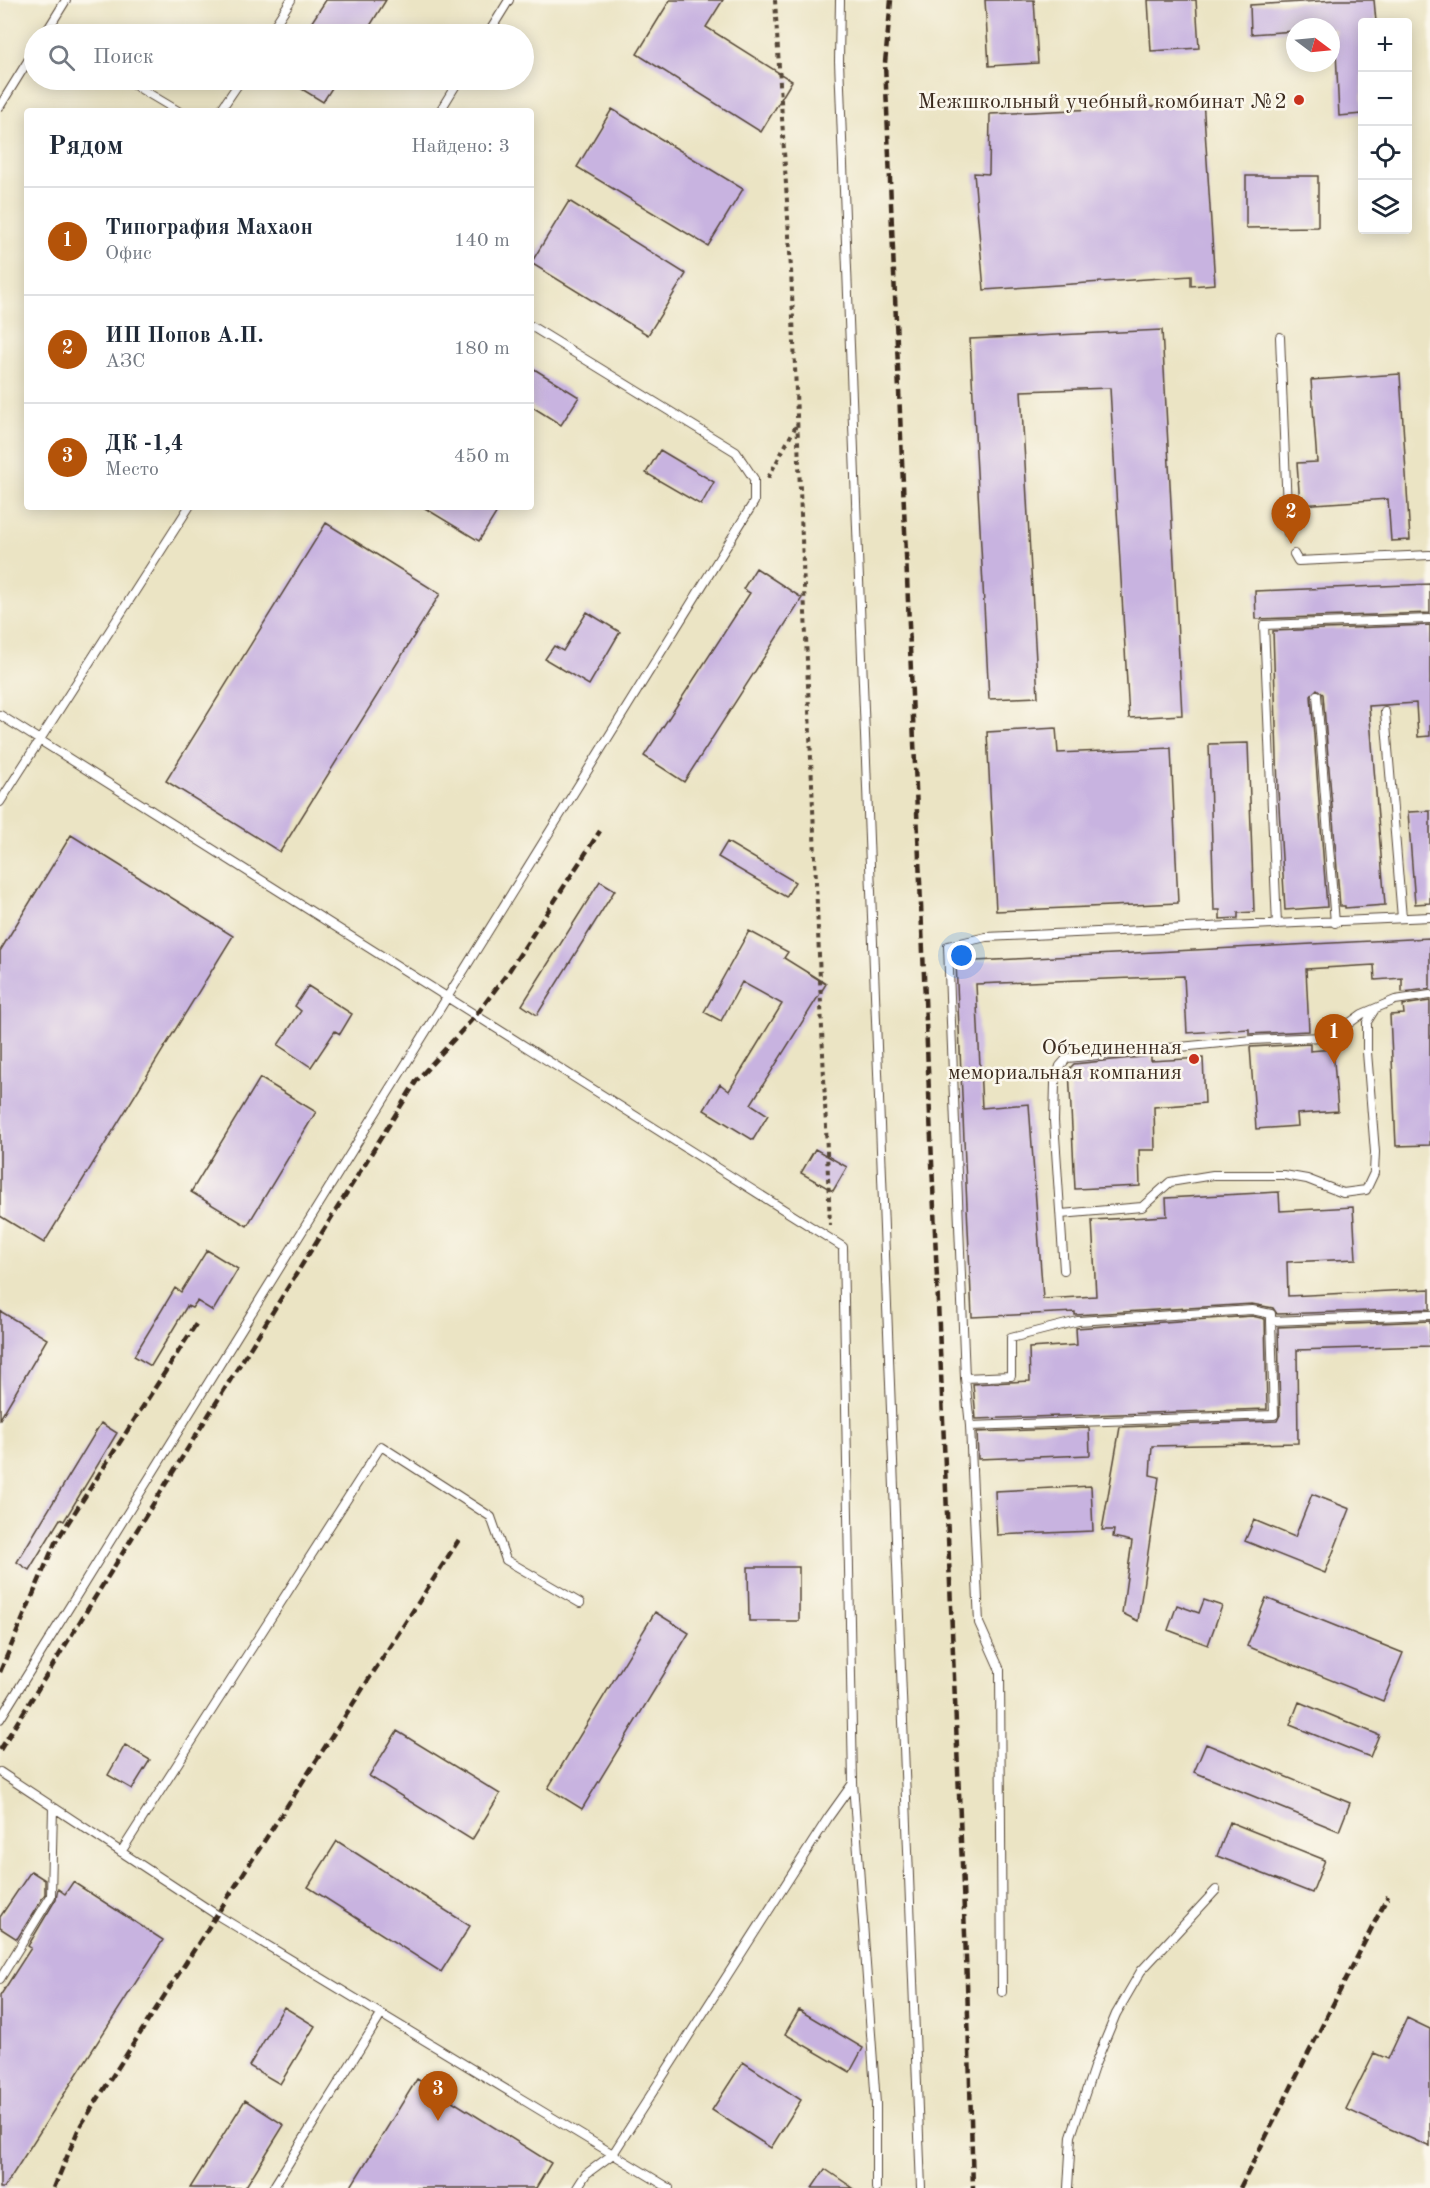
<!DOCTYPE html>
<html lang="ru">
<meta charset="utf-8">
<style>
:root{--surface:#fff;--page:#f6f6f7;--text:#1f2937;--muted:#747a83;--line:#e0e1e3;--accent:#b45309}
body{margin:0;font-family:"Old Standard TT",serif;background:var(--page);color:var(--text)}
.controls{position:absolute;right:18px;top:18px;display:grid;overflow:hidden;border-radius:6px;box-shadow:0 3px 15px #0003}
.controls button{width:54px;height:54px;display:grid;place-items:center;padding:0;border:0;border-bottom:2px solid var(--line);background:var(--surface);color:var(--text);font:30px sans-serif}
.compass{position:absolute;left:1286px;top:18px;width:54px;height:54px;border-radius:50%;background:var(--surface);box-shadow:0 3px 15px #0003;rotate:106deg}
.you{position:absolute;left:962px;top:956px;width:21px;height:21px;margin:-15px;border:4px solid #fff;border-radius:50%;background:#1a73e8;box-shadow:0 0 0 9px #1a73e833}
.badge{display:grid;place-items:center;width:39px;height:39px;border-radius:50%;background:var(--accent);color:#fff;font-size:20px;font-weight:700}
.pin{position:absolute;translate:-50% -50px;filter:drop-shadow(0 2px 3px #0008)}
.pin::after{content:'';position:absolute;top:32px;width:21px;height:18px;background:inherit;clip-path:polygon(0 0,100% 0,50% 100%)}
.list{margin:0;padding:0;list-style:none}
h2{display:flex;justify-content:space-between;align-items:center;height:78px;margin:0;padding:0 24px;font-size:26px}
h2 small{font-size:20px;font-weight:400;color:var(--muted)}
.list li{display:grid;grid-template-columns:39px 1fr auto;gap:18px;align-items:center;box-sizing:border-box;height:108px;padding:0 24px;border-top:2px solid var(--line)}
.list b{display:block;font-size:22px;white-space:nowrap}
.list p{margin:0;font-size:20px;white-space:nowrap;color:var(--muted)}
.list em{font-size:20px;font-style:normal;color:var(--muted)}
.icon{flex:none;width:33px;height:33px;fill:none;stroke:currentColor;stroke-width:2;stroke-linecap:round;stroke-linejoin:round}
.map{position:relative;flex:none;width:1430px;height:2188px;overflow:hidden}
.search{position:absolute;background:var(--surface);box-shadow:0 3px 15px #0003;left:24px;top:24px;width:510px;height:66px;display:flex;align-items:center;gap:15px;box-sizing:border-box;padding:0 21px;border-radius:33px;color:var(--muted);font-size:22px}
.panel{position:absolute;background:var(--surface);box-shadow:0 3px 15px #0003;left:24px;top:108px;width:510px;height:402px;border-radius:6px}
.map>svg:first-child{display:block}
.building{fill:#c8b3e0}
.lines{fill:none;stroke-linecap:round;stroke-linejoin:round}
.service-casing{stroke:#554637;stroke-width:10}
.path{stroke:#554637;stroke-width:4;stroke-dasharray:4.5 4.5;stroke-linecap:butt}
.service{stroke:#fff;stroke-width:8}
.rail{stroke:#3b2a1e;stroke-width:4.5;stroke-dasharray:9 4.5;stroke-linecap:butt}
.poi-dot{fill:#c8321e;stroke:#fbf7ec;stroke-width:2}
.labels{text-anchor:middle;stroke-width:5;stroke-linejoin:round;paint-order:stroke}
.poi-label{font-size:22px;fill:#3b2a1e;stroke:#fbf7ec;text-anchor:end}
</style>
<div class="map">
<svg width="1430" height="2188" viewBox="0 0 1430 2188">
<rect width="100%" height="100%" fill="#fbf7ec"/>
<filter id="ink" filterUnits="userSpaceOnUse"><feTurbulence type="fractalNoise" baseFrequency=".0167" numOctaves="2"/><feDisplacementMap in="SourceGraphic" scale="12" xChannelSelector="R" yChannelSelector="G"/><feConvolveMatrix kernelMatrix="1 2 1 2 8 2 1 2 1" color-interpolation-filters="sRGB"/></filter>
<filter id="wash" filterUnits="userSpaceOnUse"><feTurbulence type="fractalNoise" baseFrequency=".008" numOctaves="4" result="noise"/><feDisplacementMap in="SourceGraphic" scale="24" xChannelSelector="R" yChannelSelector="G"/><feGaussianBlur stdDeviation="1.35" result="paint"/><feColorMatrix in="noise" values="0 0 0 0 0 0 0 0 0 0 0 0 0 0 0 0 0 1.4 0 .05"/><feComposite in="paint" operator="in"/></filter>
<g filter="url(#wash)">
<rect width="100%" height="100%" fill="#ebe4c4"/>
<g id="blocks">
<path class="building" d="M326,0H386L365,34H304Z
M670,0H723L706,27L792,81L761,132L637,54Z
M985,0H1034L1038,63L989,66Z
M1148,0H1196L1199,48L1151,51Z
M1337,0H1374L1376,22H1362V114L1339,116L1335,29L1295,27V31L1251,34L1250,5Z
M287,80H337L323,102Z
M1203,99L1215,284L1191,286V276L984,290L974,173L989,174L990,114L1184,105L1185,100Z
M612,109L743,189L708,246L577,167Z
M1246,176H1318V227L1246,228Z
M569,201L686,274L648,335L531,263Z
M1162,330L1182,715L1129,718L1110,388L1021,391L1038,697L989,699L970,339Z
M531,367L579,397L561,425L531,406Z
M1400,374L1410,540L1391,541L1388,499L1300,505L1297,463L1317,462L1311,380Z
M660,450L714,482L701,505L646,473Z
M423,507H500L479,541Z
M326,523L440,594L280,852L166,781Z
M756,568L802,598L684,782L644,756L750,593L743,589Z
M1430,584V613L1256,619L1255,591Z
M587,612L620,632L589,685L545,659L554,646L563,651Z
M1430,625V736L1418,737L1416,703L1369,706L1385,905L1345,908V906H1340L1323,694L1317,689L1311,696L1327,907L1285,910L1278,790L1273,631Z
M1056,728L1058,753L1171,748L1178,903L996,911L987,732Z
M1248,743L1254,912L1238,913V918L1220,919V910H1214L1209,744Z
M1430,811V903L1415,904L1408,812Z
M71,835L233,936L44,1243L0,1216V951Z
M727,842L795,882L786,897L718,857Z
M600,881L615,890L537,1015L522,1005Z
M749,931L788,952L784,958L826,984L751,1104L768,1115L753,1140L704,1110L720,1084L729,1091L782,1004L742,982L721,1021L704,1012Z
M1430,938V989L1402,992V978L1375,980L1374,965L1306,969L1309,1031L1249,1034V1029L1187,1033L1184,976L976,984L982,1108L1029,1104L1043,1299L1096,1296L1092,1220L1167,1216L1166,1198L1279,1192L1280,1211L1353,1207L1356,1259L1287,1262L1288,1296L1430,1289V1309L1277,1314L1273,1308L1252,1304L1075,1315V1312L972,1317L956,962Z
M308,986L352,1014L340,1034L335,1031L311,1067L278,1045L301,1011L295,1006Z
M1430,1001V1145L1396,1146L1390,1015L1404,1014L1403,1005Z
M1310,1044V1051L1333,1049L1338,1111L1297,1114L1298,1126L1256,1129L1250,1047Z
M1151,1056V1061L1203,1058L1205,1103L1154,1107L1155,1150H1139L1140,1186L1075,1189L1069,1069L1074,1064Z
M260,1078L316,1112L247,1226L191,1192Z
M815,1149L847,1167L833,1191L801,1173Z
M207,1250L238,1269L213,1311L197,1301L192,1308L187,1306L151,1366L134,1356L175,1288L181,1292Z
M0,1311L47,1339L0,1419Z
M1252,1316L1265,1319L1267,1409L976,1419L973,1384L1030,1381L1029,1348L1077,1345L1076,1328Z
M1430,1321V1346L1297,1350L1298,1443L1152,1446L1150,1475L1159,1477L1138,1621L1122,1613L1132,1541L1113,1537L1114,1530H1102L1120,1427L1277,1421L1280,1415L1278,1327Z
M101,1423L117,1433L64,1521L60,1519L29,1570L17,1562Z
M1089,1428L1090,1455L978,1459L977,1432Z
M1091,1486L1093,1531L997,1535L995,1491Z
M1312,1494L1350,1509L1325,1573L1245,1541L1254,1520L1295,1537Z
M748,1567H799V1621H749Z
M1266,1598L1403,1653L1383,1701L1247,1646Z
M1204,1600L1222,1606L1208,1645L1168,1630L1177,1605L1199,1613Z
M655,1612L689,1633L582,1809L548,1788Z
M1299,1702L1379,1735L1370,1757L1290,1725Z
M397,1731L500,1794L472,1840L369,1776Z
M1206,1744L1350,1803L1339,1831L1194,1772Z
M125,1745L150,1760L132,1789L108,1775Z
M1230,1822L1325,1860L1312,1893L1217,1856Z
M337,1841L470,1926L441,1972L308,1887Z
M31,1871L45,1880V1894L17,1939L0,1928V1917Z
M73,1882L163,1940L4,2188H0V1996L31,1948L28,1946L56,1899L58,1889L65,1894Z
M284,2007L315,2026L280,2084L249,2066Z
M799,2010L863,2048L850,2072L785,2034Z
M1407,2018L1430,2029V2147L1346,2109L1374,2053L1388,2059Z
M743,2062L801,2100L771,2148L712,2110Z
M417,2079L551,2163L536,2188H350Z
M245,2100L284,2125L245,2188H190Z
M825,2169L853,2188H812Z"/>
</g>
</g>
<g filter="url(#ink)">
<use href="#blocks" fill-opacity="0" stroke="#554637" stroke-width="1.5"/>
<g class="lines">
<defs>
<path id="service" d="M840,0L839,61L921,2188
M45,34L66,0
M269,34L291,0
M488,34L509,0
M126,80L178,111
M0,106L34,51
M220,111L241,80
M440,111L459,80
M1280,337L1288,533
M1294,554L1298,561L1430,555
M1317,695L1335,923
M1385,712L1402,918
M0,715L843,1247L853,1783L828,1818L613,2154L586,2174L577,2188
M0,802L189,507
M1277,925L1264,625L1430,619
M1061,1214L1142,1207L1170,1182L1213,1175H1284L1307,1179L1343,1193L1366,1190L1374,1173L1375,1152L1367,1052V1022L1375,1009
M1064,1270L1054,1121L1055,1083L1060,1066L1067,1058L1252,1040L1323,1037L1337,1032L1362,1014L1395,1000L1430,995
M965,1378L1011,1376V1338L1078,1321L1252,1310L1271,1314V1321L1430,1315
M970,1426L1274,1415L1271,1321
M0,1719L754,502V479L736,452L531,326
M0,1772L217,1915L669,2188
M853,1783L876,2104V2188
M121,1852L381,1446L491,1517L506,1560L580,1603
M0,1979L51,1896L53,1807
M1002,1992L1000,1670L979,1623L970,1426L965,1378L948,946L986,937L1430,917
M273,2188L381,2015
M1068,2188L1071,2136L1094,2067L1116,2014L1141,1971L1216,1890"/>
</defs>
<use href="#service" class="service-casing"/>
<path class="path" d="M775,0L791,269L830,1225
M768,478L797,424"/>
<use href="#service" class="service"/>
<path class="rail" d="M891,0L885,63L967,1981L973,2188
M0,1672L55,1543L196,1324
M0,1750L417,1080L477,1014L509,971L600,831
M54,2188L79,2128L460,1538
M1240,2188L1388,1896"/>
</g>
</g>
<g class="poi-dot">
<circle cx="1299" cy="100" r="6"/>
<circle cx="1194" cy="1059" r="6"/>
</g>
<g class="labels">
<g class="poi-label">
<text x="1287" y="108">Межшкольный учебный комбинат №2</text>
<text x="1182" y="1054">Объединенная<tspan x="1182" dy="25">мемориальная компания</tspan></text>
</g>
</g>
</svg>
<div class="controls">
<button>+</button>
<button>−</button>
<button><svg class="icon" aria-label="locate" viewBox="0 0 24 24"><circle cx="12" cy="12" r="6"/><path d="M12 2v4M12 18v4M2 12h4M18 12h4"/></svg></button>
<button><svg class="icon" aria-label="layers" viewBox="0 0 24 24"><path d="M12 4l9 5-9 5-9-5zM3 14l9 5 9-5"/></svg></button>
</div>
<svg class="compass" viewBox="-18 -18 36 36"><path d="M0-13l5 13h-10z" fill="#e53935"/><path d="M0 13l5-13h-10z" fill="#747a83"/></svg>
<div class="you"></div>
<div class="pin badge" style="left:1334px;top:1064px">1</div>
<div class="pin badge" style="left:1291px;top:544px">2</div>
<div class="pin badge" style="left:438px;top:2121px">3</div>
<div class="search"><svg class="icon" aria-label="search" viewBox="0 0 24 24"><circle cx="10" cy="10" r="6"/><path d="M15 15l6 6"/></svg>Поиск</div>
<section class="panel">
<h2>Рядом<small>Найдено: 3</small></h2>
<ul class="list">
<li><span class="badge">1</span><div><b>Типография Махаон</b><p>Офис</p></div><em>140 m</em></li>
<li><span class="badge">2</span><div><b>ИП Попов А.П.</b><p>АЗС</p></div><em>180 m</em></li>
<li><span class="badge">3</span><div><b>ДК -1,4</b><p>Место</p></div><em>450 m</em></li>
</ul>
</section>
</div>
